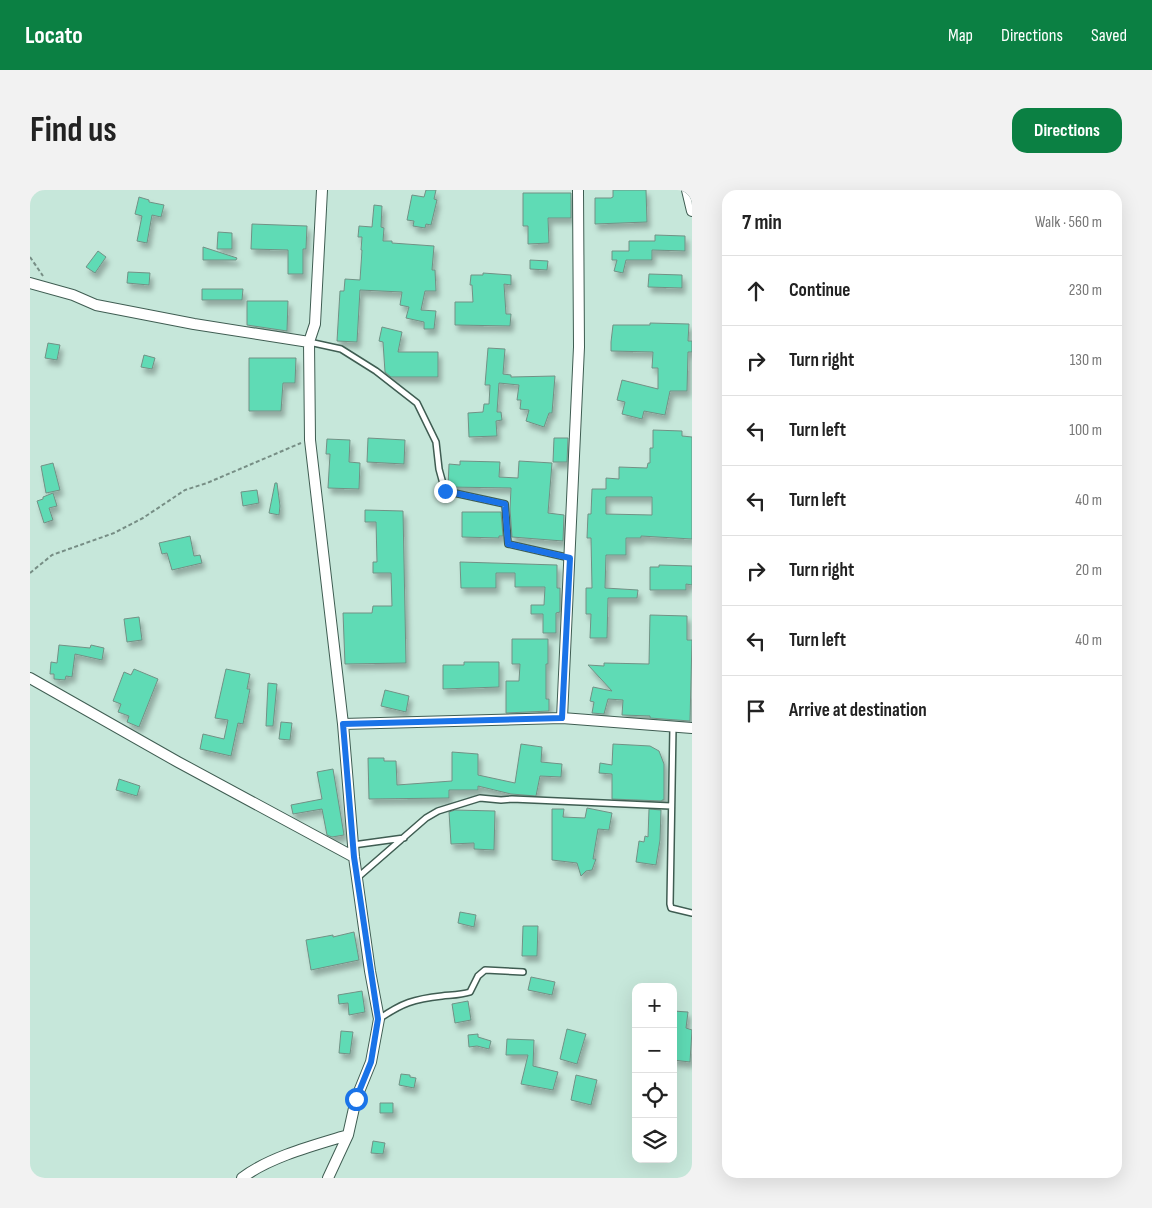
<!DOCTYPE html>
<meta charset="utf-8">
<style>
:root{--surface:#fff;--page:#f2f2f2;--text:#222;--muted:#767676;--line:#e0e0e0;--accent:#0b8043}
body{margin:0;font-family:"Sofia Sans Condensed",sans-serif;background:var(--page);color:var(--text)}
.controls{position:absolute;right:15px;bottom:15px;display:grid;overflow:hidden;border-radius:10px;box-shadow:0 5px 20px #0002}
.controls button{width:45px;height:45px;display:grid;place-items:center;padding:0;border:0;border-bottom:1px solid var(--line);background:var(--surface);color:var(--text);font:25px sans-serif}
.stop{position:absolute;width:15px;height:15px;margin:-11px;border:4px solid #1a73e8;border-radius:50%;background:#fff}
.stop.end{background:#1a73e8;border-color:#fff;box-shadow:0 1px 5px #0008}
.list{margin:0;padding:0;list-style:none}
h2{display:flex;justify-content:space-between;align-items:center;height:65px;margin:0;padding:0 20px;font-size:21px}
h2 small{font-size:16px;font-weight:400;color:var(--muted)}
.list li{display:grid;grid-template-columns:32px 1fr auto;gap:15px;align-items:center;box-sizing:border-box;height:70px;padding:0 20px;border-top:1px solid var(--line)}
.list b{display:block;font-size:19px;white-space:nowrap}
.list em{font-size:16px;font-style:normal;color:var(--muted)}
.icon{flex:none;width:28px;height:28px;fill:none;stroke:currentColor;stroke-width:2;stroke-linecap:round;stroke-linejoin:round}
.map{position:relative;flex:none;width:662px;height:988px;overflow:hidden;border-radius:15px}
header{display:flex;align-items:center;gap:30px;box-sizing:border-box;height:70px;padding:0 25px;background:var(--accent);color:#fff}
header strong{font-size:24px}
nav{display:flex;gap:28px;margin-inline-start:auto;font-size:18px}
.intro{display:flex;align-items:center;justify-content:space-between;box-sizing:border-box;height:120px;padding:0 30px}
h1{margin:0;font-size:35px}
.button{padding:12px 22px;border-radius:15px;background:var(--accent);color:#fff;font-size:18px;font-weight:700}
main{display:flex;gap:30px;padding:0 30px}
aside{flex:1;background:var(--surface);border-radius:15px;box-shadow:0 5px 20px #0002}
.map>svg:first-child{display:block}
.building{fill:#5fdbb5;stroke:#729185;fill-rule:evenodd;filter:url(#shadow)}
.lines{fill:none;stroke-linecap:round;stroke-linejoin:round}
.lane-casing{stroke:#3f5d52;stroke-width:8}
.street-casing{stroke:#3f5d52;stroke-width:12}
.path{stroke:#778e85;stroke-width:2;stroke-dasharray:4 2.5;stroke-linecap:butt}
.lane{stroke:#fff;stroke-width:5}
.street{stroke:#fff;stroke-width:10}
.route{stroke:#1a73e8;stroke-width:6}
</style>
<header>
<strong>Locato</strong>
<nav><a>Map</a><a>Directions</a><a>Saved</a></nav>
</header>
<div class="intro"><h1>Find us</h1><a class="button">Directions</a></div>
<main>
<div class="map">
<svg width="662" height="988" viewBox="0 0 662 988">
<defs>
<filter id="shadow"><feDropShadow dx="3" dy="5.5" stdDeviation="2.5" flood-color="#0004"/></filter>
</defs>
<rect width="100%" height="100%" fill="#c6e7da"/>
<path class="building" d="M396,0H406L404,9L407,10L401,35L396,34L395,38L383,36L384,31L377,30L382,5L394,7Z
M583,0H616L617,32L565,34V8H581L583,7Z
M493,3H541V28H518L519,53L498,54V36H493Z
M109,7L119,10V12L134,15L131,27L122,25L117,53L107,51L112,26L105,24Z
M344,15L352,16L351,37L354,38L353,51H362V53L404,56L402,80H405L406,101H395L391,120L406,121L404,139H394V132L376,128L379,117L370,115L372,102L330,100L327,152L307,151L310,101H314L315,89L330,90L332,60H331L332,47H328L329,36L342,37Z
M222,34L277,36L276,59H273V84H258V60L221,59Z
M188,42L202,43V59H187Z
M625,45L655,46V61L622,60V70H596L593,83L584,81L587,70H582V61H599V51H625Z
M173,57L207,68L206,70H173Z
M68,61L76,67L65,83L56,77Z
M500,70L518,71L517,80L500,79Z
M98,82L120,83L119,95L97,93Z
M453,83L481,85V95L474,94L476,124H481L480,136L425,135V112H443L442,95H440L441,85H453Z
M619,84L652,85V98L618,97Z
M172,99H213L212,110H172Z
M217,111H258L257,141L217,135Z
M620,133L659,134L658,151H662V162H658L657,201H640L635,225L614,221L612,229L592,224L595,212L587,210L592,190L628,199V178H622L623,162L581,161V152L583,135H620Z
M352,137L372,142L368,162H408V187H361L355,182L353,152L349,151Z
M18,153L30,155L27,170L15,168Z
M458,158L475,159L473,184L481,185V187L525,186L522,223H519L514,237L496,231L499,220L490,219L491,210H487L489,195L469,193L467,222H471L472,230L466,231L467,246L439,247L438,223L453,222L454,214H459L460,195H455Z
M114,165L125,168L122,179L111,177Z
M219,168H266L265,193H253L251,221H219Z
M623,240L652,241V246L662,247V349L611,346V348H596V365H576L575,398L608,400L607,408H578L577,448H560L561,424H556V398H562L561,348H557L558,324H561L562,299H576V288L589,289V277L617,278L618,273H620V258H623ZM576,307H622V325L576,324Z
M338,248L375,250L374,274L337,272Z
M524,248H538L537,272H523Z
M297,249L320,250L319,272L330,273L329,299L298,298L300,264H296Z
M430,271L470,272L469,287L488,288L489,271L522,273L518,323L534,325L533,351L482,347L480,319L481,298L418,297L419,274L430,275Z
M23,273L30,300L16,303L11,276Z
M245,293H247L250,316L249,325L239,323Z
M227,300L229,313L213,316L211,302Z
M23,303L27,316L19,318L23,330L14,333L7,311L13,309V307Z
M335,320L373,321L376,473L315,474L313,423H342L343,416H362L361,383H343V372H347L346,332H335Z
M432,322H471L473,346H469V348L432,347Z
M160,346L164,366L170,365L172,373L142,380L137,363L132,364L129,353Z
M430,372L527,375V398H530V422L526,423V443H513V424H501V415H514L515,397H485V383H466V398H431Z
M629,375L662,376V395L656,394V400H620V377H629Z
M620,425L657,426V450H662L660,531L620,528V526L592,525L593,510L578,509L574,524L562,523L564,512L560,511L563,497L582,501L558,475L574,476V473L619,474Z
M109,427L112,450L97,452L94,429Z
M482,449H518V474H516V509H519V521L476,523V491H489L490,474H482Z
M29,455L60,458L61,455L74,458L72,470L45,464L42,487L36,486L35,490L24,489V484H20L21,472L27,473Z
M434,472H469V497L413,499V475H434Z
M104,479L128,489L109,537L97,532L99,526L88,522L91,514L83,511L94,482L101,485Z
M196,479L220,484L217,499H220L213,534L208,533L201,566L170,559L173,544L194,549L198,530L185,528Z
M238,493L247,494L243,536H236Z
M355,500L379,506L376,522L351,516Z
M251,532L262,533L260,550L249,549Z
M491,554L512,557L511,572L532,574L531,587L510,586L506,606L481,604L448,596V600H419V608L339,609L338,568H354V571H366L367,595L422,591V562L448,564V585L485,593Z
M583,554L620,556L629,561L634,574V610H632V611L582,609V584L569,583L570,573L582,575Z
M303,579L314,645L302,647L297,645L292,619L263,624L261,615L292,609L287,582Z
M89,589L110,596L107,606L86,600Z
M557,618L582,623L579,640L568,639L563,669H566L562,680L556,681L551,686L547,673L522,670V619H534L533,627L555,628Z
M619,619L631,620L630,650L626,675L606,672L609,651L614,652L615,646L618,647Z
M425,620L465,621L464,660L444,659V653L421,654L419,622Z
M430,722L446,725L444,737L428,733Z
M493,736H508L507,766H492Z
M324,742L329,770L281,780L276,750L303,745V747Z
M501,787L525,792L522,805L498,800Z
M332,801L335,822L319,825L318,813L309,814L308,805Z
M438,811L441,830L425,833L422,814Z
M643,821L658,822L656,838L662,840L660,872L643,870Z
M537,839L556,844L547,874L530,869Z
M311,841L323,842L320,864L309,863Z
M448,844V847L461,851L459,859L447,856L439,857L438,845Z
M477,849L504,850L503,876L528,882L523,900L491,894L498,865H476Z
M371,884L380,885V887L386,888L384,898L369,895Z
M546,885L567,890L561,915L541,910Z
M350,913H363V923H350Z
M343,951L355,953L353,964L341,963Z"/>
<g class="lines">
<defs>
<path id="lane" d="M279,152L311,159L346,181L387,213L406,252L409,279L415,301L475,314L478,354L540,368
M643,537L640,714L641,718L662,723
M323,655L374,648
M327,688L396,628L408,621L450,608L471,610L482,609L641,616
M349,829C372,813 384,809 412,806C421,805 431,805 440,802L448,786L455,780L493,782"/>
<path id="street" d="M657,0L662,21
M0,93L43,105L66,115L164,134L279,152
M0,488L148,572L324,667
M532,528L549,157L548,0
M313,534L532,528L662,538
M212,988C239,967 285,955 318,945L326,909L341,872L349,829L340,781L324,667L313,534L280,250L279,152L285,134L292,0
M298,988L318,945"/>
</defs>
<use href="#lane" class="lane-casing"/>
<use href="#street" class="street-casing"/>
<path class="path" d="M0,67L13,86
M0,383L22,365L84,343L113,328L155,300L177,293L271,253"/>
<use href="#lane" class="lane"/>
<use href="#street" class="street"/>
</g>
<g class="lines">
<path class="route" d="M326,909L341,872L348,829L324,667L313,534L532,528L540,368L478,354L475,314L415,301"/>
</g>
</svg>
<div class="controls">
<button>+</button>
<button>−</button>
<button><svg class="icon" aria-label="locate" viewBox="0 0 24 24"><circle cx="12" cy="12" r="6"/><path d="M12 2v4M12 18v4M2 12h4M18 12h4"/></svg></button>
<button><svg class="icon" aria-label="layers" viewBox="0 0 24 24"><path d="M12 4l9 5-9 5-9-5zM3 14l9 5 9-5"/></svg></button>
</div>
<div class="stop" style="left:326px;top:909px"></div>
<div class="stop end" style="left:415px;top:301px"></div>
</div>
<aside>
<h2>7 min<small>Walk · 560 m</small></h2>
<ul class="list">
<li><svg class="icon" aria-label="ahead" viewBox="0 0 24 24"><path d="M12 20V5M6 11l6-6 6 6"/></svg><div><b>Continue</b></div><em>230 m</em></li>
<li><svg class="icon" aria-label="right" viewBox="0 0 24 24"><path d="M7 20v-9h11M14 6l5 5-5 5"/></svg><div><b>Turn right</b></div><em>130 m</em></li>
<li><svg class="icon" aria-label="left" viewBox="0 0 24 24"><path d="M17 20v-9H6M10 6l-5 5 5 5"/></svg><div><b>Turn left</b></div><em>100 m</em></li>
<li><svg class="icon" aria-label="left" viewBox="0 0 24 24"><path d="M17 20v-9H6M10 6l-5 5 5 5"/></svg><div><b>Turn left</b></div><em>40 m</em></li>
<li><svg class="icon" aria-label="right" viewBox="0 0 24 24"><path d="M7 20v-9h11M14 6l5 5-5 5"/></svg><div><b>Turn right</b></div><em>20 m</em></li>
<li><svg class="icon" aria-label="left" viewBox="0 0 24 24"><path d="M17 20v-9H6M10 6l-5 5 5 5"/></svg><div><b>Turn left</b></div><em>40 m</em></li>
<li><svg class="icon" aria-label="arrive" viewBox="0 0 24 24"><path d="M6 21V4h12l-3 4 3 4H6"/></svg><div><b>Arrive at destination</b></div></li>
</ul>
</aside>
</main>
